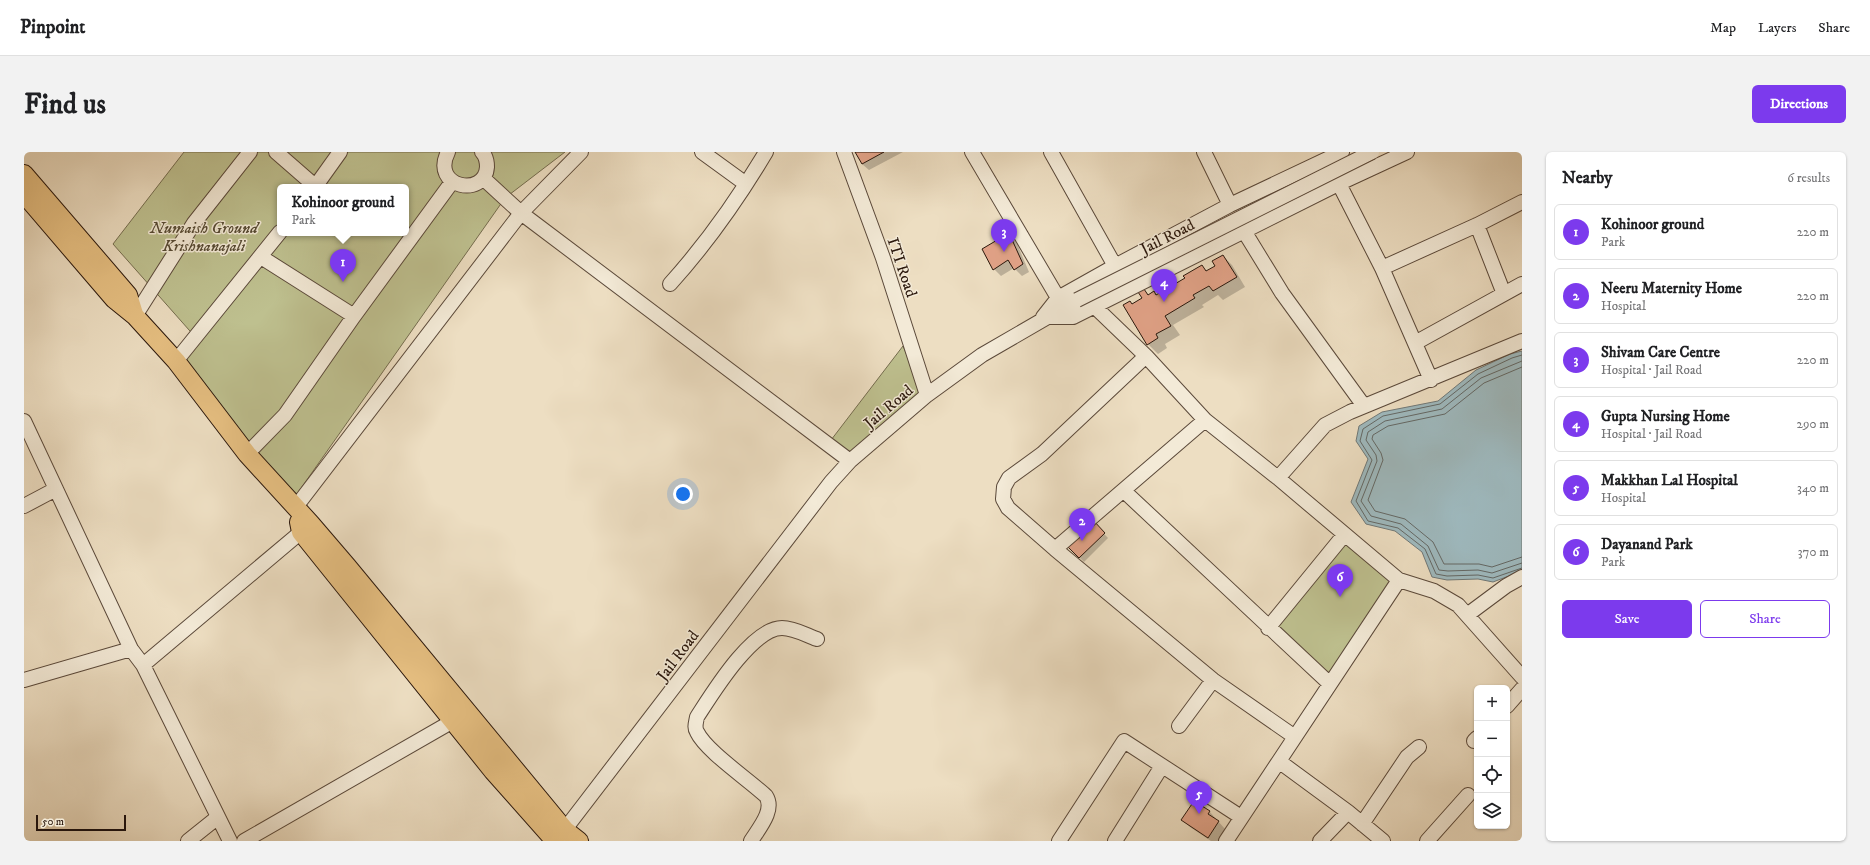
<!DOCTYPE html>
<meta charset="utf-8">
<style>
:root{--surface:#fff;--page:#f2f2f2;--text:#202124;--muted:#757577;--line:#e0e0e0;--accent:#7c3aed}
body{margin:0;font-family:"IM FELL DW Pica",serif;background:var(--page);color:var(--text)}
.controls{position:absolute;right:12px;bottom:12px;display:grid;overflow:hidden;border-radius:6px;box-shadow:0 1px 3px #0004}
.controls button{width:36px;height:36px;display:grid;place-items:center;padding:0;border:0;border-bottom:1px solid var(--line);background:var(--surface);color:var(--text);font:20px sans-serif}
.scale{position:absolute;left:12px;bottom:10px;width:90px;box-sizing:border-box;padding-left:4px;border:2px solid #2a170c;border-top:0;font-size:11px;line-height:14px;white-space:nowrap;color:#2a170c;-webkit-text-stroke:3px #f3ead7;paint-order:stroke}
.you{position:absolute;left:659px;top:342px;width:14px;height:14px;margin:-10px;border:3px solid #fff;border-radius:50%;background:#1a73e8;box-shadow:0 0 0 6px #1a73e833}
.badge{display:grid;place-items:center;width:26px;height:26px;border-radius:50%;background:var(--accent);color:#fff;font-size:13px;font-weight:700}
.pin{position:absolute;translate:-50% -33px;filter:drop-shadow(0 1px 2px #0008)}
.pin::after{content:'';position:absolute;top:21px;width:14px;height:12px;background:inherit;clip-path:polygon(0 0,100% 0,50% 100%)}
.popup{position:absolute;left:253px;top:32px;width:132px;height:52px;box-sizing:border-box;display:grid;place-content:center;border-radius:6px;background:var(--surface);filter:drop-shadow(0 1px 3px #0005);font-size:13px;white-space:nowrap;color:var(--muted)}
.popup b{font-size:15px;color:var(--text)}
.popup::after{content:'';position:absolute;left:50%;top:100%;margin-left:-8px;border:8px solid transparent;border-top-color:var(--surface)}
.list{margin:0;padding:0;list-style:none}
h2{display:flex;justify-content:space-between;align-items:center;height:52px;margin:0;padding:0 16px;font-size:17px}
h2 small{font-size:13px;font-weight:400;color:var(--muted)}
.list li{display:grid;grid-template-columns:26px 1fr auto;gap:12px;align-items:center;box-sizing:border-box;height:56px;margin:0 8px 8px;padding:0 8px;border:1px solid var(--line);border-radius:6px}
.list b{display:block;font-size:15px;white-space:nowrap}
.list p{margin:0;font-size:13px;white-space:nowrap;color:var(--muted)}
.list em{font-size:13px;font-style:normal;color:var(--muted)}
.actions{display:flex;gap:8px;padding:12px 16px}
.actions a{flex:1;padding:9px 0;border:1px solid var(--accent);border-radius:6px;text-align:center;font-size:14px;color:var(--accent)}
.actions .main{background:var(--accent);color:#fff}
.icon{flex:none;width:22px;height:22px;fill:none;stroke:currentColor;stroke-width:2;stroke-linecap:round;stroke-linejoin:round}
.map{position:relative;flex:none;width:1498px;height:689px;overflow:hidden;border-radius:6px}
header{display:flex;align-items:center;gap:24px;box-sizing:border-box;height:56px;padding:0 20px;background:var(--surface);border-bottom:1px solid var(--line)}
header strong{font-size:19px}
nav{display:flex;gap:22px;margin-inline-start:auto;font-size:14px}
.intro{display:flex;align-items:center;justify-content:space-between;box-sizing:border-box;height:96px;padding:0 24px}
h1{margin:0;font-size:28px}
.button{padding:10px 18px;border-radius:6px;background:var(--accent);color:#fff;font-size:14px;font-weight:700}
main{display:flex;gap:24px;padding:0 24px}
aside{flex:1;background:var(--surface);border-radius:6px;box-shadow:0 1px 3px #0004}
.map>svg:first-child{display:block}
.green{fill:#bec08f;stroke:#746c4e;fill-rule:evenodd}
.water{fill:#9eb9be;stroke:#707877}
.shadow{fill:#0003}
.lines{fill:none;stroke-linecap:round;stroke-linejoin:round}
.shore{stroke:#646865;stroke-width:1}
.building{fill:#e1a287;stroke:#2a170c}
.minor-casing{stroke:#5b493a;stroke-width:16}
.major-casing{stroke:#2a170c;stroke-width:20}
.minor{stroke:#f3ead7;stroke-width:14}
.major{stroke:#e6bf81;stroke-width:18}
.minor-bridge-casing{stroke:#5b493a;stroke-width:16;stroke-linecap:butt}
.minor-bridge{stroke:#f3ead7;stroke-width:14}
.labels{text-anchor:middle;stroke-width:3;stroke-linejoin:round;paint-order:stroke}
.park-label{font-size:16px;font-style:italic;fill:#564a33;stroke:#f3ead7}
.street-label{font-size:16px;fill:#2a170c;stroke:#f3ead7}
</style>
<header>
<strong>Pinpoint</strong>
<nav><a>Map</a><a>Layers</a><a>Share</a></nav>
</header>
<div class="intro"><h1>Find us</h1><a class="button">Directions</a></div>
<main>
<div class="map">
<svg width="1498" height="689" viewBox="0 0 1498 689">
<rect width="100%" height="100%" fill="#eddec2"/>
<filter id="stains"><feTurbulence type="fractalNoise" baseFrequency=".005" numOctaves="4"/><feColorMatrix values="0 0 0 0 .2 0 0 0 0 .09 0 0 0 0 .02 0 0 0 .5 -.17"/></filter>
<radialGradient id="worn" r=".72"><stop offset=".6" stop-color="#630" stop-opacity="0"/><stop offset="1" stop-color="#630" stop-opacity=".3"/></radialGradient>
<path class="green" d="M160,0H541L481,46L268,349L155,213L173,187L89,92ZM256,35H382V81H256Z
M879,194L898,238L822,304L804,292Z
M1321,388L1369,429L1306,527L1250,476Z"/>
<path class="water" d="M1498,199V419L1469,430L1454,427L1423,428L1408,425L1398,400L1371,379L1342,372L1327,350L1344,307L1332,289L1335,274L1358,260L1414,249L1452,218L1486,202Z"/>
<path class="shadow" d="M832,0H879L845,18L838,12Z
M985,82L992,89L1005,120L998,124L990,116L977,124L970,117Z
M1199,104L1208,113L1221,135L1199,148L1194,143L1178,153L1180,155L1149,173L1156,183L1141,192L1143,196L1134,202L1124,192L1101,153H1108L1119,147L1120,138L1125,143L1130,140L1133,144L1162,127L1178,114L1183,119L1192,114Z
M1069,370L1084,386L1060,410L1044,394Z
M1185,659L1201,677L1194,689H1187L1166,675L1159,668Z"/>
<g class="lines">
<path class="shore" d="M1498,203L1488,206L1454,222L1416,252L1359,264L1339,277L1336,289L1348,308L1332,349L1344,369L1374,376L1401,397L1412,422L1423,424L1454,423L1469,426L1498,416
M1498,209L1457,226L1418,257L1361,269L1344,280L1342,288L1352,303L1353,309L1337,349L1347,364L1377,372L1404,394L1415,418L1424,419L1454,418L1468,421L1498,411
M1498,215L1460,231L1421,262L1364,274L1349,283L1348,287L1357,301L1359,308L1344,348L1351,359L1381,367L1409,390L1420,412H1455L1468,415L1498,405"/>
</g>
<path class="building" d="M831,0H860L838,12Z
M985,81L999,112L990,118L984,108L969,118L958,97Z
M1199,103L1213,125L1189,139L1185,134L1169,143L1171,146L1141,164L1147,174L1132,182L1134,186L1123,193L1099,153L1106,149L1108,152L1118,146L1114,140L1120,137L1124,143L1130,139L1132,143L1161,126L1159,124L1178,113L1182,119L1191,114L1188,109Z
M1069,368L1081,381L1055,406L1043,394Z
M1170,649L1186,659L1184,662L1195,669L1184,686L1157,668Z"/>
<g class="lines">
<defs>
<path id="minor" d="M252,0L291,34
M424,0C406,36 461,46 463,15C463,9 462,4 458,0
M557,0L497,61L826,309
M678,0L722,32
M820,0L859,106L903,243
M948,0L1034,146
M1027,0L1091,114
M1180,0L1206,53
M1311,24L1358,116L1407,228
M291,35L316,0
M1453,73L1480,142
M1220,79L1258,141L1340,254
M1358,116L1453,73L1498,50
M646,132C683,91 714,47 742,0
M1070,154L1122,204L1181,268L1254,326L1375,428L1202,689
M111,164L170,71L226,0
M330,164L428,30
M1019,165L1034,146L1091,114L1206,53L1318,0
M1026,165H1049L1314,32L1383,0
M1391,191L1498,132
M1122,204L1018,302L985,326L980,335L979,347L984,356L1031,397L1189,528L1271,585
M152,209L256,80
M0,269L107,497L119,513L206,689
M223,302L261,263L330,164L237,105
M1254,326L1301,273L1326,260L1498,189
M1100,339L1306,532
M0,354L32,337
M271,356L497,61L459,26
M1031,397L1181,268
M1375,428L1410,439L1434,453L1498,525
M1443,463L1482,434L1498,425
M1244,476L1320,383
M119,513L277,380
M0,528L107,497
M1483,554L1498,537
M1155,574L1189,528
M1450,589L1453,586
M1256,610L1324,660L1359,689
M1338,672L1383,605L1395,595
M535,685L807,330L826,309L903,243L958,203L1053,148
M164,689L194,665
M220,689L429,569
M727,689C735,676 751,658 742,644C725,628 682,599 673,580C670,575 672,571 673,565C688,542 728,476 758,476C770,476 782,483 793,487
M1035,689L1100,589L1217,665
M1091,689L1138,614
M1296,689L1324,660
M1403,689L1444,643"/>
<path id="major" d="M0,22L104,143L110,162
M0,42L90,147L111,164L152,209L223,302L287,372L323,414L541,678L555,689
M275,370L277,380L469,619L531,689"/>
</defs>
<use href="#minor" class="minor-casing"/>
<use href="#major" class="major-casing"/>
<use href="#minor" class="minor"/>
<use href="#major" class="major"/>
<defs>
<path id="minor-bridge" d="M1053,148L1348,0"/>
</defs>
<use href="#minor-bridge" class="minor-bridge-casing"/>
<use href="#minor-bridge" class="minor-bridge"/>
</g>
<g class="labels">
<g class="park-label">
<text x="180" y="81">Numaish Ground<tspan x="180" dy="18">Krishnanajali</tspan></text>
</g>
<g class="street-label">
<text transform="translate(1143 84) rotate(-27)" y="6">Jail Road</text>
<text transform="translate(879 115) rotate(71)" y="6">ITI Road</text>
<text transform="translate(864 254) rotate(-40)" y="6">Jail Road</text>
<text transform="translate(653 503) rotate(-53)" y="6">Jail Road</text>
</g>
</g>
<rect width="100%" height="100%" filter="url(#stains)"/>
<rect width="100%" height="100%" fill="url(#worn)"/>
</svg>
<div class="controls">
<button>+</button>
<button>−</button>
<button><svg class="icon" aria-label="locate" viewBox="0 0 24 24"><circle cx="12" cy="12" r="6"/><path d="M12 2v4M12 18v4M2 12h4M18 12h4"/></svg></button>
<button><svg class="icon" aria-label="layers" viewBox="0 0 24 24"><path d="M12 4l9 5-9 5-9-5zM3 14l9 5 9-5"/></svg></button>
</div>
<div class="scale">50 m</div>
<div class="you"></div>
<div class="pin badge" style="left:319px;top:130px">1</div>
<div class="popup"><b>Kohinoor ground</b>Park</div>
<div class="pin badge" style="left:1058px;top:389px">2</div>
<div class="pin badge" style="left:980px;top:100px">3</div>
<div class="pin badge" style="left:1140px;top:150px">4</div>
<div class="pin badge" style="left:1175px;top:662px">5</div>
<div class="pin badge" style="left:1316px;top:445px">6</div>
</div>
<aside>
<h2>Nearby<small>6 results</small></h2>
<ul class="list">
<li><span class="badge">1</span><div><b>Kohinoor ground</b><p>Park</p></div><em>220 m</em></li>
<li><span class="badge">2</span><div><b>Neeru Maternity Home</b><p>Hospital</p></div><em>220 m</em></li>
<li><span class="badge">3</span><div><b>Shivam Care Centre</b><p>Hospital · Jail Road</p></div><em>220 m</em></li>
<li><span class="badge">4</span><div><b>Gupta Nursing Home</b><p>Hospital · Jail Road</p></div><em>290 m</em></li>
<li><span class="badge">5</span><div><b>Makkhan Lal Hospital</b><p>Hospital</p></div><em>340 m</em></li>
<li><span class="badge">6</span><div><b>Dayanand Park</b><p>Park</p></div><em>370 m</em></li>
</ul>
<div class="actions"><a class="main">Save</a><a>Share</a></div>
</aside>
</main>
